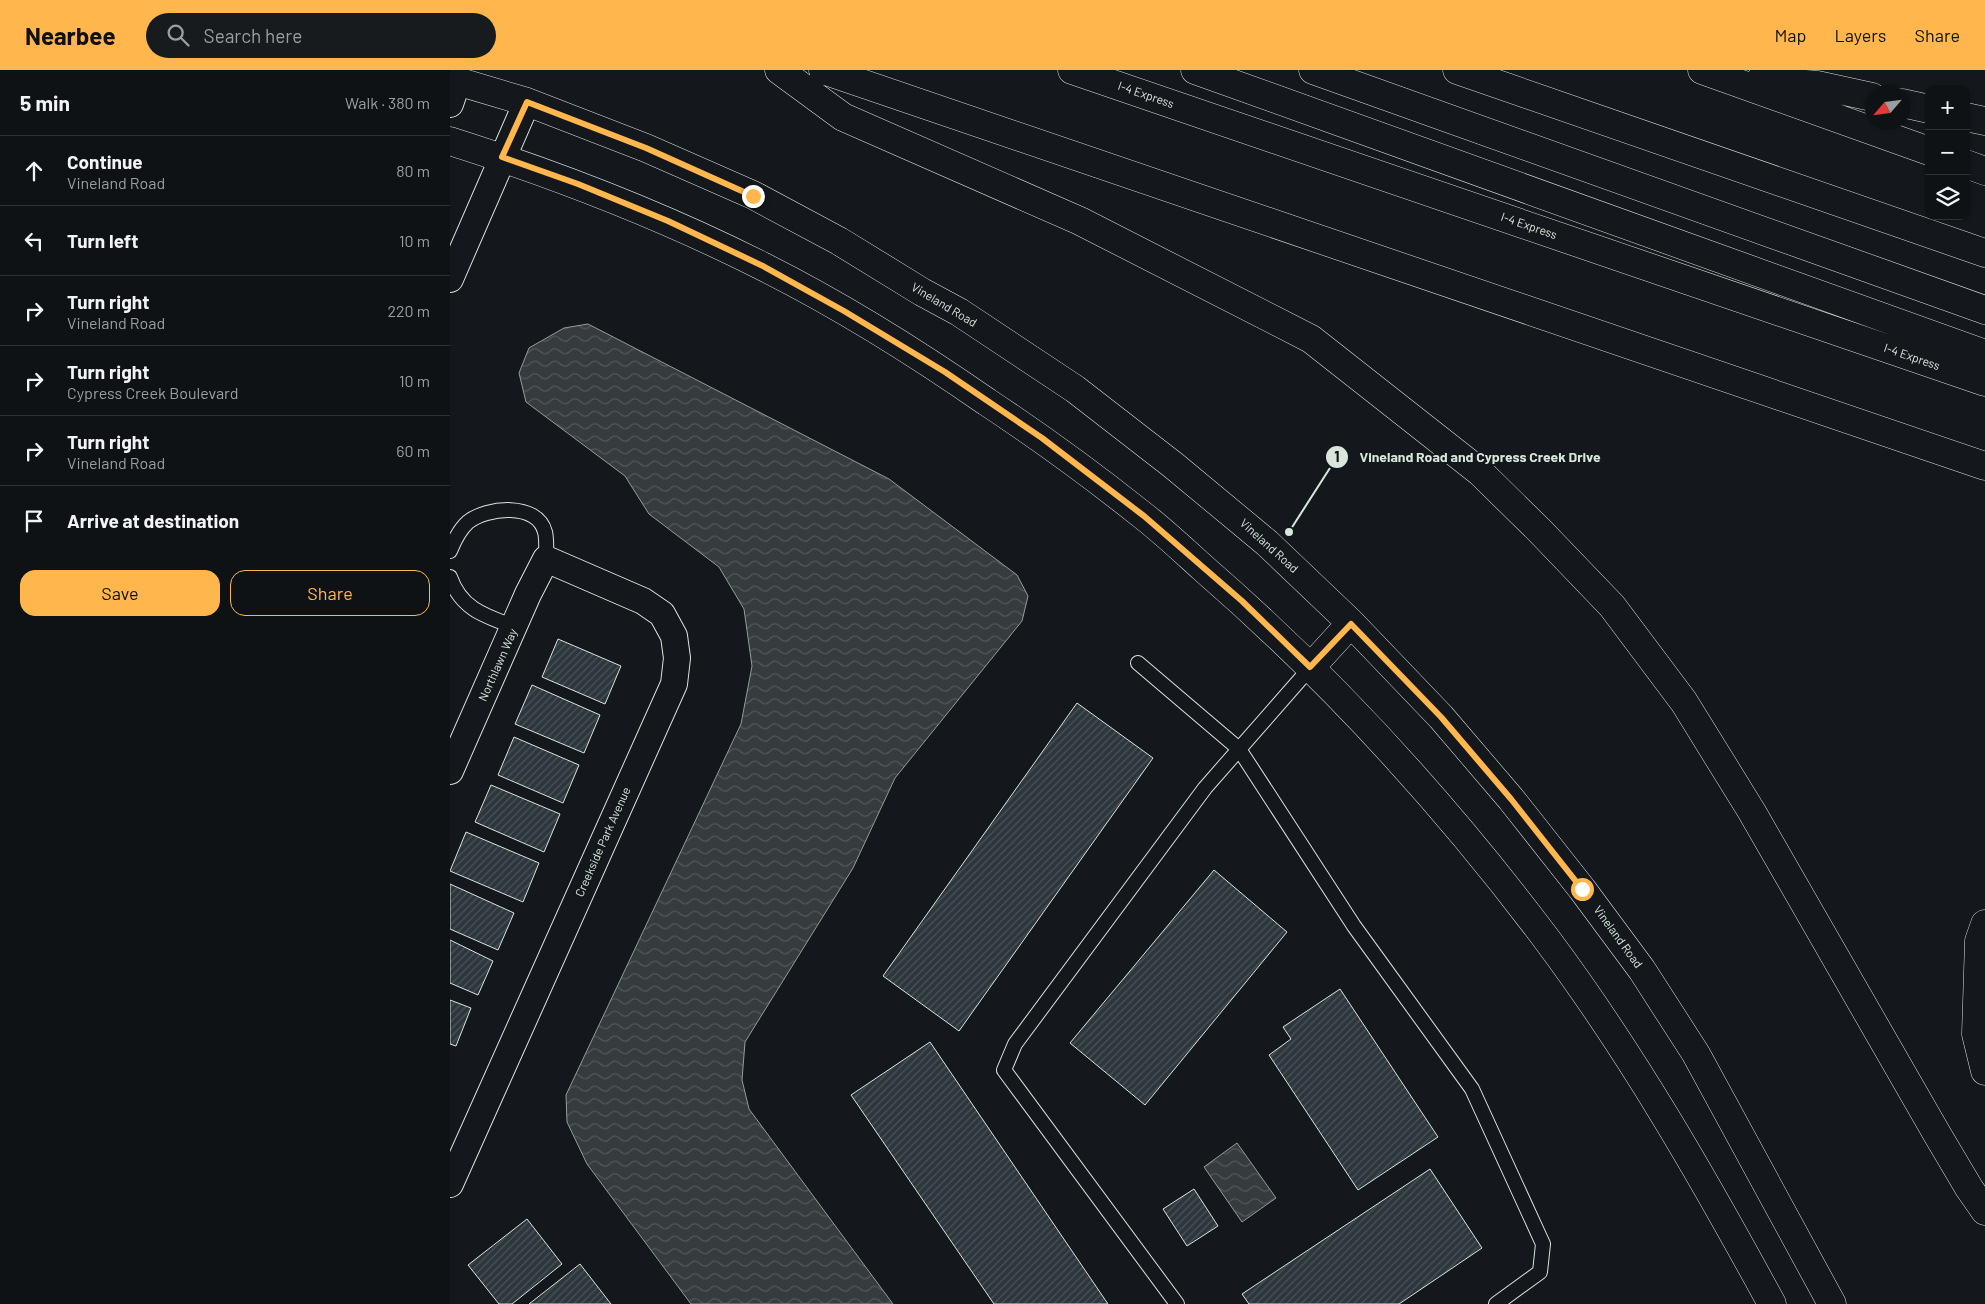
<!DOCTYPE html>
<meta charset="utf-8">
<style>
:root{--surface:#0f1215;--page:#181b1e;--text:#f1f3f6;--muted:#9b9ea0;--line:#2f3234;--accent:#ffb74d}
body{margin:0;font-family:Barlow,sans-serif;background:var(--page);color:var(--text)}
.controls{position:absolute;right:15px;top:15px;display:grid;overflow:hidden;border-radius:10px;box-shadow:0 1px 4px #0004}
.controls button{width:45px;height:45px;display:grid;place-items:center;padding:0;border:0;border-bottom:1px solid var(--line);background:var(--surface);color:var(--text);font:25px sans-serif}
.compass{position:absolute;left:1415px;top:15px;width:45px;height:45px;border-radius:50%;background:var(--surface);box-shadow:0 1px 4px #0004;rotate:242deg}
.stop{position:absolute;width:15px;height:15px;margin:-11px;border:4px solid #ffb74d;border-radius:50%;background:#fff}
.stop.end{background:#ffb74d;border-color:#fff;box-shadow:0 1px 5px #0008}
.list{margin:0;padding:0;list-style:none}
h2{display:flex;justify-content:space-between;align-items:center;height:65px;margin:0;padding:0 20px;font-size:21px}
h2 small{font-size:16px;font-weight:400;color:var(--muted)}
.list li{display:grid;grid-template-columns:32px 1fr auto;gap:15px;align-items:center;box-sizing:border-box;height:70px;padding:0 20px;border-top:1px solid var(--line)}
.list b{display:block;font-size:19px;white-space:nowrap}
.list p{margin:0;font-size:16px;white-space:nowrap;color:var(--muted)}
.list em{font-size:16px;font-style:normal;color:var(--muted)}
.actions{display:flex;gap:10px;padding:15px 20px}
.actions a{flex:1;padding:11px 0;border:1px solid var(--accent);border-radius:15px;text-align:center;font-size:18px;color:var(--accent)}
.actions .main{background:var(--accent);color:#111}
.icon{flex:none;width:28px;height:28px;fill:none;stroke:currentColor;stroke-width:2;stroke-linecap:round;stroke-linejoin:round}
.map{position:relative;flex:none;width:1535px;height:1234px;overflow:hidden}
header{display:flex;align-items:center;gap:30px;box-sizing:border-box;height:70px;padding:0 25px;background:var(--accent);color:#111}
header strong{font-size:24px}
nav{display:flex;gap:28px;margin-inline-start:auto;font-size:18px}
.search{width:350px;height:45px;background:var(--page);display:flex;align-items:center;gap:12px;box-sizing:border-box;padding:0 18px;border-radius:28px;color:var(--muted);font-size:19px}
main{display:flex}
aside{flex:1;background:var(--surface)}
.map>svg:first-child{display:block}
.water{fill:url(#water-waves);stroke:#939e99}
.building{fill:url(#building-hatch);stroke:#d8e6dc}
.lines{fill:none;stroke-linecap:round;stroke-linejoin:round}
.lane-casing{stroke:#d8e6dc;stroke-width:16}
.street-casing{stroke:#d8e6dc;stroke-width:28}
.secondary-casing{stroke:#d8e6dc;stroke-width:29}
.highway-casing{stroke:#d8e6dc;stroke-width:29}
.lane{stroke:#14181c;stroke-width:14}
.street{stroke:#14181c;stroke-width:26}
.secondary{stroke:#14181c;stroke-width:28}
.highway{stroke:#14181c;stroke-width:28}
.route{stroke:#ffb74d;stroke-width:6}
.labels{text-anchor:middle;stroke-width:4;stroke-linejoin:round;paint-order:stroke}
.street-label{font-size:12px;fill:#d8e6dc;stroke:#14181c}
.leader{fill:none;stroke:#d8e6dc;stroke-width:2}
.callout-dot{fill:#d8e6dc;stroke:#14181c;stroke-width:2}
.mark-label{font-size:15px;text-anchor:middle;font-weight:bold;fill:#111}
.callout-label{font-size:14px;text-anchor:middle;font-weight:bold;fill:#d8e6dc;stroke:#14181c;stroke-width:4;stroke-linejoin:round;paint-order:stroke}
</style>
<header>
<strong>Nearbee</strong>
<div class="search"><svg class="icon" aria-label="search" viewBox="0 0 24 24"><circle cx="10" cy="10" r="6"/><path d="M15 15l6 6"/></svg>Search here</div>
<nav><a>Map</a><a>Layers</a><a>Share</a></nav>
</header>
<main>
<aside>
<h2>5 min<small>Walk · 380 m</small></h2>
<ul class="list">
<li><svg class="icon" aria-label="ahead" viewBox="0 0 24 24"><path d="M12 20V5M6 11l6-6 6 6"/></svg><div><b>Continue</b><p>Vineland Road</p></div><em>80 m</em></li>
<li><svg class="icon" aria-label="left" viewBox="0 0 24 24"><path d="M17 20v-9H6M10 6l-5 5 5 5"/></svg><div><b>Turn left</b></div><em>10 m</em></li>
<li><svg class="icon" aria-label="right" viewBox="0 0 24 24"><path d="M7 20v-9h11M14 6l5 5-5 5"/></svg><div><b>Turn right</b><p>Vineland Road</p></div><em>220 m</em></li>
<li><svg class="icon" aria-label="right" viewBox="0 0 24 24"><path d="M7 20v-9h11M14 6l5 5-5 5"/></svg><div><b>Turn right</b><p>Cypress Creek Boulevard</p></div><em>10 m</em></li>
<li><svg class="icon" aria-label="right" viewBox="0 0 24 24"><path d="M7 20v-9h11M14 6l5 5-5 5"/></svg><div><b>Turn right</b><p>Vineland Road</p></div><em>60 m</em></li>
<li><svg class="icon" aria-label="arrive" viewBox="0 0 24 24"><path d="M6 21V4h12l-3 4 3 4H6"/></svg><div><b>Arrive at destination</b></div></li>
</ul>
<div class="actions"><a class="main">Save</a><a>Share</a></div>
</aside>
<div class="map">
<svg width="1535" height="1234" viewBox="0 0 1535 1234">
<defs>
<pattern id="water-waves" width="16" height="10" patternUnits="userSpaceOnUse" patternTransform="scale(1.25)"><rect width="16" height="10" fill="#363b3e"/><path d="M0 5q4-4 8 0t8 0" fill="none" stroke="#525759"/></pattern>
<pattern id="building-hatch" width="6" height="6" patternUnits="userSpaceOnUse" patternTransform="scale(1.25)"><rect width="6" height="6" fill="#2c363c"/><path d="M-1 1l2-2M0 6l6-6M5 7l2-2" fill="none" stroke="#4a5358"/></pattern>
</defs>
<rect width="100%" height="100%" fill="#14181c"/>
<path class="water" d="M138,254L439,409L567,505L578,526L572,551L445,708L403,798L295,972L292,1010L299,1039L443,1234H241L137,1094L117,1052L116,1025L291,654L302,596L294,539L269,497L199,444L175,406L76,332L69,303L79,278L114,258Z
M787,1073L826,1128L792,1152L754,1097Z"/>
<path class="building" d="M108,569L171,596L155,634L92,607Z
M82,615L150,645L134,683L65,654Z
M627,633L703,688L509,961L433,906Z
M64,667L129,695L113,733L48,705Z
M41,715L110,744L94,782L25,752Z
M16,762L89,793L73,832L0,801Z
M764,800L837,862L695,1035L620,973Z
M0,814L64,843L48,880L0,859Z
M0,870L43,891L28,925L0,913Z
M890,919L988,1067L908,1120L819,985L841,969L833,957Z
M0,930L21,938L6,976L0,974Z
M480,972L658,1234H544L401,1025Z
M980,1099L1032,1178L949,1234H799L792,1224Z
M744,1119L768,1156L737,1176L713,1139Z
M77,1149L112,1194L62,1234H49L18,1195Z
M130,1194L161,1234H79Z"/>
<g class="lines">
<defs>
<path id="lane" d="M0,481C4,471 9,460 18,452C37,437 87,432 95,462C97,470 96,481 96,489
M0,507C11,539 35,546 65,557
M688,593L789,679L904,856L1022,1019L1093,1174L1090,1202L1046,1234
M727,1234L554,1000L565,974L755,718L861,597"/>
<path id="street" d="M0,34L8,11
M0,209L77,32
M0,701L78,524L96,489L193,531L212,544L224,566L227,588L224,614L0,1114"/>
<path id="secondary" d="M0,9L77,32L196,78L303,125L389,171L472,222L509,242L625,319L723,395L817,473L901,553L991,647L1061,729L1132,819L1192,900L1246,984L1382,1234
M0,71C107,105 211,145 312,196C390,235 465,282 537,332C590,367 642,405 691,444C713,461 733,480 753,498C881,609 996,735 1098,871C1183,985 1254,1109 1322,1234
M861,597L901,553"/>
<path id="highway" d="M329,0L393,47L630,151L861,269L1030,402L1090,461L1162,536L1234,632L1302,742L1487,1064L1519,1118L1535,1141
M373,0L1535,396
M622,0L1535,312
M745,0L1535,284
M863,0L1535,240
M1007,0L1535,183
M1252,0L1479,81
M1310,10L1367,15L1422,27
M1452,33L1479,39
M1516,47L1535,51
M1516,94L1535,101
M1535,854L1529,871L1526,964L1535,1001"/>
</defs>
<use href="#lane" class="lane-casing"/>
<use href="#street" class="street-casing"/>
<use href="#secondary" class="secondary-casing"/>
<use href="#highway" class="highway-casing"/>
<use href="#lane" class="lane"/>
<use href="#street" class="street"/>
<use href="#secondary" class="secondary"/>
<use href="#highway" class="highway"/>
</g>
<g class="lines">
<path class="route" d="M303,126L196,78L77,32L52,87L128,114L218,151L313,196L394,241L495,302L592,368L694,446L792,531L860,597L901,554L991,647L1061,729L1132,819"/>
</g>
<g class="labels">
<g class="street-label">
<text transform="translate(696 25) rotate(19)" y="4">I-4 Express</text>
<text transform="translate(1079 156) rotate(19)" y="4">I-4 Express</text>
<text transform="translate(494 235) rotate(31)" y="4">Vineland Road</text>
<text transform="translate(1462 287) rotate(19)" y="4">I-4 Express</text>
<text transform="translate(819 476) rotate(42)" y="4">Vineland Road</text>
<text transform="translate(48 595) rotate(-66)" y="4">Northlawn Way</text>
<text transform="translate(153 772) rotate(-66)" y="4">Creekside Park Avenue</text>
<text transform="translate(1168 867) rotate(54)" y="4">Vineland Road</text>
</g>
</g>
<path class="leader" d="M839 462L887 387"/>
<g class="callout-dot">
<circle cx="839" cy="462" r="5"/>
<circle cx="887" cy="387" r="12"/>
</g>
<g class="mark-label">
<text x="887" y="392">1</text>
</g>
<g class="callout-label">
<text x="1030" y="392">Vineland Road and Cypress Creek Drive</text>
</g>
</svg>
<div class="controls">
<button>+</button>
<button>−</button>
<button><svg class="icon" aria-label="layers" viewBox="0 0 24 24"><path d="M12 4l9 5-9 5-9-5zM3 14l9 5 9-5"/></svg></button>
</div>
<svg class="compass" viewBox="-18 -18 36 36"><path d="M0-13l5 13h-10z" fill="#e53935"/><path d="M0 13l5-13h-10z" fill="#9b9ea0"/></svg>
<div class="stop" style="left:1132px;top:819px"></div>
<div class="stop end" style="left:303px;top:126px"></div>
</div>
</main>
